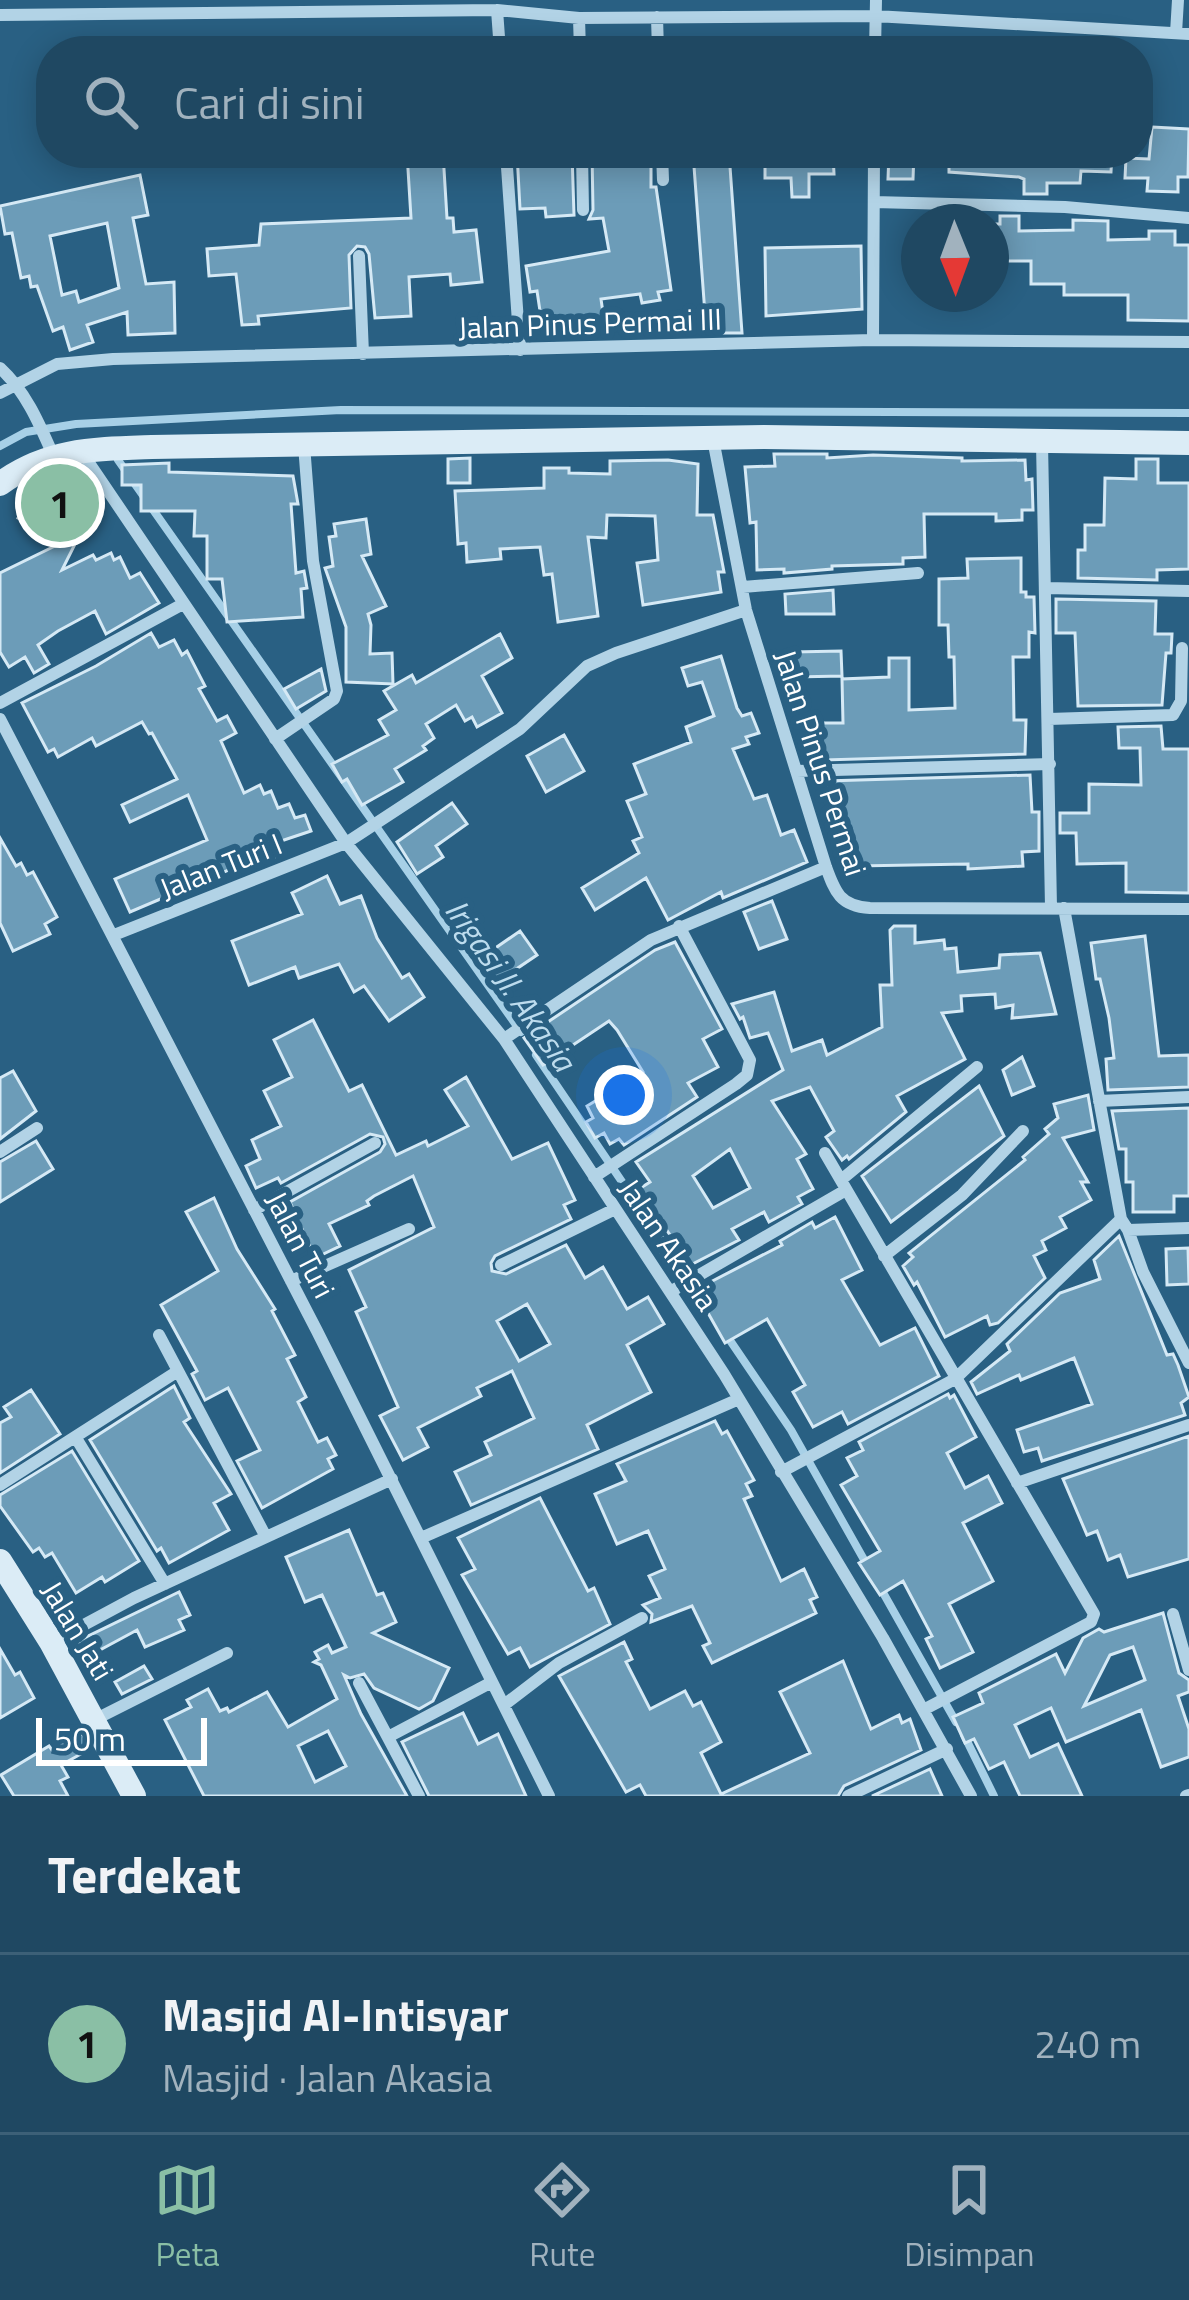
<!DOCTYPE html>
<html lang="id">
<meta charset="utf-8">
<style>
:root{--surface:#1f4862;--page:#274f68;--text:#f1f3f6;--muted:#a1b2be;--line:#3c6077;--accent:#8abfa5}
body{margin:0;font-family:"Titillium Web",sans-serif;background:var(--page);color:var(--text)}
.compass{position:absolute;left:901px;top:204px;width:108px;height:108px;border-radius:50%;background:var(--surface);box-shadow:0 6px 30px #0003;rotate:179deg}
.scale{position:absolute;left:36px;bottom:30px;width:171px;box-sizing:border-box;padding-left:12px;border:6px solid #fff;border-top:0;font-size:33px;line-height:42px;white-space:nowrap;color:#fff;-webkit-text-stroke:9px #296083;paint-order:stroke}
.you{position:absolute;left:624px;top:1095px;width:42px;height:42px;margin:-30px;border:9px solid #fff;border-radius:50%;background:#1a73e8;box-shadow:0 0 0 18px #1a73e833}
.badge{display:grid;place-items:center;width:78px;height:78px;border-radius:50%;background:var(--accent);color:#111;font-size:39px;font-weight:700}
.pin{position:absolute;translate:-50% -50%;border:6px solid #fff;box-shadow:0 3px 12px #0006}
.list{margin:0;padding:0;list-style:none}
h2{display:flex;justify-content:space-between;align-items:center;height:156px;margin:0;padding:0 48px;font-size:51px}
h2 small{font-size:39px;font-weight:400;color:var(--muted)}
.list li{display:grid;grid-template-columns:78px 1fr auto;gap:36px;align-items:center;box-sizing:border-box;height:180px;padding:0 48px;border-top:3px solid var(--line)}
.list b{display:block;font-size:45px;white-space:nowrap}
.list p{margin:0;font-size:39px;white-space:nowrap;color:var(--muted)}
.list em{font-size:39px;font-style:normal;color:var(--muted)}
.icon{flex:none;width:66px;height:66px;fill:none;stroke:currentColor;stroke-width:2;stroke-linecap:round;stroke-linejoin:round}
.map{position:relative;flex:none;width:1189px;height:1796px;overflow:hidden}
.search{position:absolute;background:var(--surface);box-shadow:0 6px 30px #0003;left:36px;right:36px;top:36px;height:132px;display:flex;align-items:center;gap:30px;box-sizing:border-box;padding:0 42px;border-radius:48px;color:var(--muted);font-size:45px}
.sheet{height:336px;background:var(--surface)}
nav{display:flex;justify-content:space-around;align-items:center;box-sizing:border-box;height:168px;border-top:3px solid var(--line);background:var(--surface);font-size:33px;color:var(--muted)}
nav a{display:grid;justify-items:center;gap:6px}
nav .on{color:var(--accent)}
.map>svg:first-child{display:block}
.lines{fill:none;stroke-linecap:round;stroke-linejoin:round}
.stream{stroke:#a7d0e7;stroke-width:8}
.building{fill:#6c9cb8;stroke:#d5e9f5;stroke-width:3;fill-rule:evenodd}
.street{stroke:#b2d3e6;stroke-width:12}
.secondary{stroke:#dbecf6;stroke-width:24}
.labels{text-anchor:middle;stroke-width:12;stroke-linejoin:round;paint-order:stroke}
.street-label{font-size:30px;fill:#fff;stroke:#296083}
.water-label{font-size:33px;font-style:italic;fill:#bddcee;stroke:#296083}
</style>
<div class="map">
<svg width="1189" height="1796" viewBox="0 0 1189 1796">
<rect width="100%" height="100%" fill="#296083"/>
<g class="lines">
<path class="stream" d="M0,446L26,432L76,424L341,410L1189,413
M118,460L521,1032
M536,1055L669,1251
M725,1333L791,1430L867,1565
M881,1589L956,1722
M964,1735L994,1796"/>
</g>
<path class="building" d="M1152,127L1189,129L1188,177H1178V192L1147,191L1148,178H1125L1126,158L1149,159Z
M407,153H443L447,218H453L454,232L476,230L482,282L451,285L450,274L409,277L411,316L375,318L369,254L365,247L357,246L349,255L351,308L258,316L259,324L242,325L236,274L209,276L207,249L259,245L261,224L411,218Z
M517,153H572L574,215L546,217L545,208L520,209Z
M592,153H651V187H656L671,290L658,292L660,300L642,303L640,294L601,299L604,320L543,331L537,291L530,292L526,266L609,251L603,218L589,219L593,210Z
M693,153H729L742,333H721L720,312L705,314Z
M765,153H833L834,174H809V197H792L791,178H765Z
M889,153H914L913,179H888Z
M949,153H1112L1111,172L1081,171L1080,183H1047V194H1024V179L1019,177L949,172Z
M140,175L148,215L133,218L146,284L174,282L175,333L128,335L127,312L87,325L93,342L70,350L63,327L53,331L37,286L31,287L29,276L21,278L12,233L5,234L0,206ZM107,223L119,288L79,302L76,291L62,295L50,236Z
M1000,216H1019V231L1073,230V220L1108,221V240L1149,239V231H1175V245H1189V321L1128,320V295H1064V284H1031V261H991V224H1000Z
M861,246L862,309L766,316L765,248Z
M774,454H827V458L873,455L962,458V461L1025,460L1026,480L1032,479L1033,510H1022V520L996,521V514H924L925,557L903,558V564L832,566V569L784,573V569L757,570L756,522L750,523L745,467L775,466Z
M470,458V483H448V459Z
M1136,459H1158V483H1189V569L1157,570V580L1078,578V550H1085V525H1104L1105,478L1136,479Z
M668,460L698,464L697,515H713L724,572H718L721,592L643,605L637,563L658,560L655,516L607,515L606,538L588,537L598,616L558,622L552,574L544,575L540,547L500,549L501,559L467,562L466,543L458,544L455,491L544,488V468H569V473L610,474V461Z
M169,463V472L293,476L298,504H291L296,573L304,571L307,588L301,589L303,617L227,622L222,579H207V536H194L195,511H141V485H122V465Z
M68,471L89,482L99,496L62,570L93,555L96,560L111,553L114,560L120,557L130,578L140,573L159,603L106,634L95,611L58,631L38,645L49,664L34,673L25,657L9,667L0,652V573L65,541L18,518L35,482Z
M366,519L371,554L362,556L386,606L368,614L371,625L370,654L392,653L393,684L346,682V627L325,568L333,566L329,537L336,536L334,524Z
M1021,558V592H1026V597H1034L1035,633L1029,632V657H1013L1014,720H1026L1025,754L824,760V750L819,751L818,723H843L842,679L889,677V658H909V710L955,708L954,657H949L948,625H939V579L968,578L967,559Z
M833,590L834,614H786L785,594Z
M1056,599L1156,601L1155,634H1172L1171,653H1166L1162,705L1078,706L1075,633H1056Z
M151,633L159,647L174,640L182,655L187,651L205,686L199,689L217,721L227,716L236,733L221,741L244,793L260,785L264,794L271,791L278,808L289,804L295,818L305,815L311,831L281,841L285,853L266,860L264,855L130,912L115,879L207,840L188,795L130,822L122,805L177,779L152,733L149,734L142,722L96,746L92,738L58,757L54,749L48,752L22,703L96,666Z
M500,634L512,658L482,676L502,713L477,727L472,717L465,721L456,705L426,724L434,738L423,746L426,750L395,769L403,782L362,805L347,779L342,782L332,764L388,735L379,720L396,710L384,691L412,675L416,683Z
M841,651L842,676L794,677L793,652Z
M721,656L737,708L742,716L751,713L759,733L746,737L749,744L733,749L754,799L767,795L781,835L794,830L807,862L723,898L721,892L668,920L646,878L595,910L582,888L639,853L633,841L642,837L627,801L646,794L634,764L691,742L686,727L714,716L702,682L688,686L682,668Z
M321,669L326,691L296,709L284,689Z
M1161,726L1163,749H1189V893L1126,892V863L1077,864L1076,833H1060V813H1089V784L1141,785L1140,748H1119L1118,727Z
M564,735L584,771L546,792L527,756Z
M1030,775L1032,812H1039V851L1022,852L1023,866L968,869V864L857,866L856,856L838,857L835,801L827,802L826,781Z
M452,803L467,824L436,846L443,857L417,874L397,842Z
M0,838L16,866L21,863L27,875L33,872L57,917L45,924L50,934L13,951L0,923Z
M327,876L340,904L361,896L377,938L402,978L409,974L424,997L389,1021L364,986L354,992L339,964L299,978L295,967L249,985L232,941L302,914L292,893Z
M772,901L787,939L759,949L744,912Z
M894,926H915V943L944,940L945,949L956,948L958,972L999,968L1000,955L1040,953L1056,1014L1012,1018L1013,1005L996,1008L995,994L961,996L962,1011L942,1013L965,1059L897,1096L906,1112L849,1159L847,1156L842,1160L826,1137L834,1131L810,1087L772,1101L806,1154L797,1159L813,1189L798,1197L802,1204L769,1222L764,1212L732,1229L739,1240L675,1273L658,1248L672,1238L639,1189L650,1182L636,1162L783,1070L768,1033L750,1038L743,1017L740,1019L732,1004L774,992L792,1051L822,1040L827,1055L882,1027L880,985H892L890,930ZM730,1149L750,1188L713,1208L693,1176Z
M520,931L537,955L497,982L481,958Z
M1145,936L1159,1056L1189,1055V1087L1108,1090L1106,1059L1114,1058L1109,1018L1100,979H1096L1091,943Z
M675,942L722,1029L703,1039L718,1067L688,1083L697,1097L624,1145L619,1139L610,1144L604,1133L595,1138L586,1122L593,1118L587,1106L643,1072L617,1030L609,1021L543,1065L524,1038L655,950Z
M313,1020L349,1091L362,1085L396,1155L426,1141L428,1146L468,1126L445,1090L466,1077L512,1159L548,1143L575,1200L564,1205L571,1219L495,1256L491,1263L492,1271L506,1274L566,1245L585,1278L603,1267L627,1309L648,1297L664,1324L627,1345L651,1392L587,1425L598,1449L471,1505L455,1472L491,1455L485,1442L534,1418L512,1371L477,1388L481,1396L418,1428L428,1447L403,1460L380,1416L398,1407L356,1312L366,1307L349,1270L434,1227L413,1176L374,1196L367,1201L369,1205L329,1224L340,1246L315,1258L290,1202L380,1152L385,1144L383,1137L370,1134L281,1183L278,1178L256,1188L246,1166L260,1159L252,1140L281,1126L264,1091L292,1077L274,1040ZM527,1304L550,1344L519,1361L497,1321Z
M1022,1057L1034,1086L1012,1095L1003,1070Z
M13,1071L36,1111L0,1139V1078Z
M979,1086L1004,1136L891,1222L862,1176Z
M1088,1095L1094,1130L1063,1138L1088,1182H1081L1091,1200L1060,1217L1066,1228L1042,1241L1046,1250L1034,1256L1045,1278L998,1323L990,1325L987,1316L945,1337L917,1282L914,1285L903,1266L913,1257L909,1253L1025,1160L1023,1157L1049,1134L1045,1129L1058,1118L1054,1104Z
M1189,1108V1196H1174V1212H1133V1182H1126V1149H1119L1112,1111Z
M36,1141L53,1169L0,1202V1162Z
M214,1198L237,1249L275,1309L272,1311L295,1355L287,1359L306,1397L298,1402L318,1442L327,1438L336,1455L328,1459L333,1469L262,1508L237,1461L260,1450L228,1388L205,1400L192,1374L197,1371L161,1305L218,1271L186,1212Z
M835,1217L862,1270L842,1280L880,1345L915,1328L939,1376L848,1424L842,1412L813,1427L793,1392L805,1385L767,1319L725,1343L695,1290L782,1245L780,1241L812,1222L815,1228Z
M1119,1236L1167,1355L1173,1354L1178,1365L1189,1397L1181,1403L1185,1415L1042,1461L1038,1448L1024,1452L1017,1430L1092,1404L1074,1358L1021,1380L1019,1375L977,1394L971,1382L1010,1351L1007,1344L1060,1293L1100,1279L1094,1260Z
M1188,1248L1189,1284L1167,1285L1166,1249Z
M174,1386L190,1418L184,1422L231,1494L214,1503L229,1530L169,1563L161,1548L157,1551L90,1440Z
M31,1390L60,1434L0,1473V1423L11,1417L4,1407Z
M948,1394L950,1398L954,1395L976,1437L947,1453L965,1488L988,1476L1002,1503L963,1523L993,1581L949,1604L973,1652L940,1668L926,1639L932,1636L903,1581L880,1595L859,1563L880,1551L841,1485L857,1476L847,1458L863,1450L859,1442Z
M715,1421L722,1434L727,1431L754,1480L746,1484L752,1496L744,1499L781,1581L804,1569L817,1597L810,1600L816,1613L712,1663L703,1646L710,1643L692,1606L651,1622L652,1614L643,1605L660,1598L649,1576L665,1569L648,1531L617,1544L595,1494L626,1481L617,1464Z
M1189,1436V1559L1128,1577L1120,1555L1108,1560L1097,1531L1087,1535L1063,1479Z
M72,1451L139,1561L105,1582L102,1577L76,1593L52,1553L45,1557L39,1548L33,1552L0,1506V1495Z
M540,1498L588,1591L594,1588L610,1624L530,1667L520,1648L508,1654L462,1575L475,1569L458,1538Z
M349,1530L377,1595L383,1593L396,1622L373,1633L449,1668L433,1701L419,1709L374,1688L364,1674L350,1678L344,1675L361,1714L407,1796H204L165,1720L191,1707L187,1700L208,1689L220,1711L227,1708L229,1712L267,1692L288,1727L337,1699L321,1665L314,1662L319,1659L315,1652L328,1645L332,1653L346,1647L322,1595L305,1602L286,1557ZM328,1731L346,1766L315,1782L298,1746Z
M179,1592L190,1615L179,1620L184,1630L145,1647L137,1630L87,1657L78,1641Z
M1163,1613L1179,1673L1189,1680V1692L1178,1696L1189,1729V1757L1161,1767L1141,1710L1066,1742L1051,1708L1015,1725L1030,1757L1058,1744L1082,1796H1020L1004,1762L989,1769L974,1739L965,1743L953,1717L983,1703L979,1693L1056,1654L1065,1673L1083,1638L1099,1629L1104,1632ZM1133,1647L1145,1680L1084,1706L1110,1655Z
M624,1642L632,1659L626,1662L650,1709L685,1691L693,1706L701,1702L721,1742L701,1753L721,1794L810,1753L780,1692L843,1661L871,1729L899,1715L902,1723L910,1719L921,1750L844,1786L838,1796H646L640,1785L626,1792L559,1676Z
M0,1649L15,1675L20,1672L34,1698L0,1718Z
M144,1666L152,1679L122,1694L115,1682Z
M463,1713L478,1744L498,1734L526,1796H429L402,1742Z
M82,1733L90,1749L61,1765L68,1777L60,1781L68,1796H14L1,1775L49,1746L52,1750Z
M930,1769L942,1796H872Z"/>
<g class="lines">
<path class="street" d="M497,10L500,51
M0,15L497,10L579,18L875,16L1189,34
M657,17L658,51
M579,18L580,51
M1176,33L1178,0
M875,51L876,0
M506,153L520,350
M582,153L583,210
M662,153L663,180
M874,202L1065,207L1189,218
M359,256L363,354
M873,340L874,153
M0,368C26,392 39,423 53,455
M0,393L57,364L113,359L873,340L1189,342
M713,439L746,610L826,867C835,892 840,906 870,908L1189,909
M1042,443L1051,907
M81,451L346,843L504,1039L724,1374L883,1638L971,1796
M743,587L918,573
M1046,588L1189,591
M0,703L183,604
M0,719L317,1331L549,1796
M1049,719L1173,715L1181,701L1182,648
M275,739L334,699L337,691L313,561L304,445
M797,771L1050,764
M1064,908L1121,1219L1128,1230L1189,1228
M114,935L346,843L520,729L587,666L616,653L746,610
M504,1039L651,940L826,867
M1099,1101L1189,1097
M0,1152L37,1128
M825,1153L1094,1614L1091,1622L925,1709
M594,1177L736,1084L747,1075L750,1060L679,926
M841,1180L977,1067
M254,1210L375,1143
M1128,1230L1143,1272L1189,1363
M884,1256L962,1195L1023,1131
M501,1265L613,1210
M291,1281L409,1229
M670,1292L846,1190
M159,1335L266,1537
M76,1438L165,1584
M781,1472L955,1379L1121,1219
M1017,1483L1189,1425
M0,1485L178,1371
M421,1538L739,1399
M1173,1614L1189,1670
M52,1642L134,1598L392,1479
M359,1683L419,1796
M504,1705L559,1663L642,1618
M94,1720L227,1653
M388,1737L492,1682
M848,1796L947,1749
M1186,1796L1189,1795"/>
<path class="secondary" d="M0,484C47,449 95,449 152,447L764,437L1189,443
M0,1561L51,1642L134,1796"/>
</g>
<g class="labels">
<g class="street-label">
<text transform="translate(590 324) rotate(-2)" y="10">Jalan Pinus Permai III</text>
<text transform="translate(820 763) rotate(72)" y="10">Jalan Pinus Permai</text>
<text transform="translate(221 867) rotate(-22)" y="10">Jalan Turi I</text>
<text transform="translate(300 1245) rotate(63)" y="10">Jalan Turi</text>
<text transform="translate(668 1245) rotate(56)" y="10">Jalan Akasia</text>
<text transform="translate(77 1631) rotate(59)" y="10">Jalan Jati</text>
</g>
<g class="water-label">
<text transform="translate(511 985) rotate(55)" y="12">Irigasi Jl. Akasia</text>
</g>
</g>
</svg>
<svg class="compass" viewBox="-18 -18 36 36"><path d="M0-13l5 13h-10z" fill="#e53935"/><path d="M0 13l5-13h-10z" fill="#a1b2be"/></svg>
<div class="scale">50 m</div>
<div class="you"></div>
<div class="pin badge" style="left:60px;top:503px">1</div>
<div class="search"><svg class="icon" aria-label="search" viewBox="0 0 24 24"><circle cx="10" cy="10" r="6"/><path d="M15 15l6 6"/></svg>Cari di sini</div>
</div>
<section class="sheet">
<h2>Terdekat<small></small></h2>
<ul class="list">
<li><span class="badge">1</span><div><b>Masjid Al-Intisyar</b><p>Masjid · Jalan Akasia</p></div><em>240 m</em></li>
</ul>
</section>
<nav>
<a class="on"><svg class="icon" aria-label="map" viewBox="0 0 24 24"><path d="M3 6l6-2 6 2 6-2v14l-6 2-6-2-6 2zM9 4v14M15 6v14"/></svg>Peta</a>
<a><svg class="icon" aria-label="directions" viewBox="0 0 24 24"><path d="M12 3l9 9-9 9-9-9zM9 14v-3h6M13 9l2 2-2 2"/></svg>Rute</a>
<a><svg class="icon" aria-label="saved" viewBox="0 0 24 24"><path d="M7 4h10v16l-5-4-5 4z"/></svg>Disimpan</a>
</nav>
